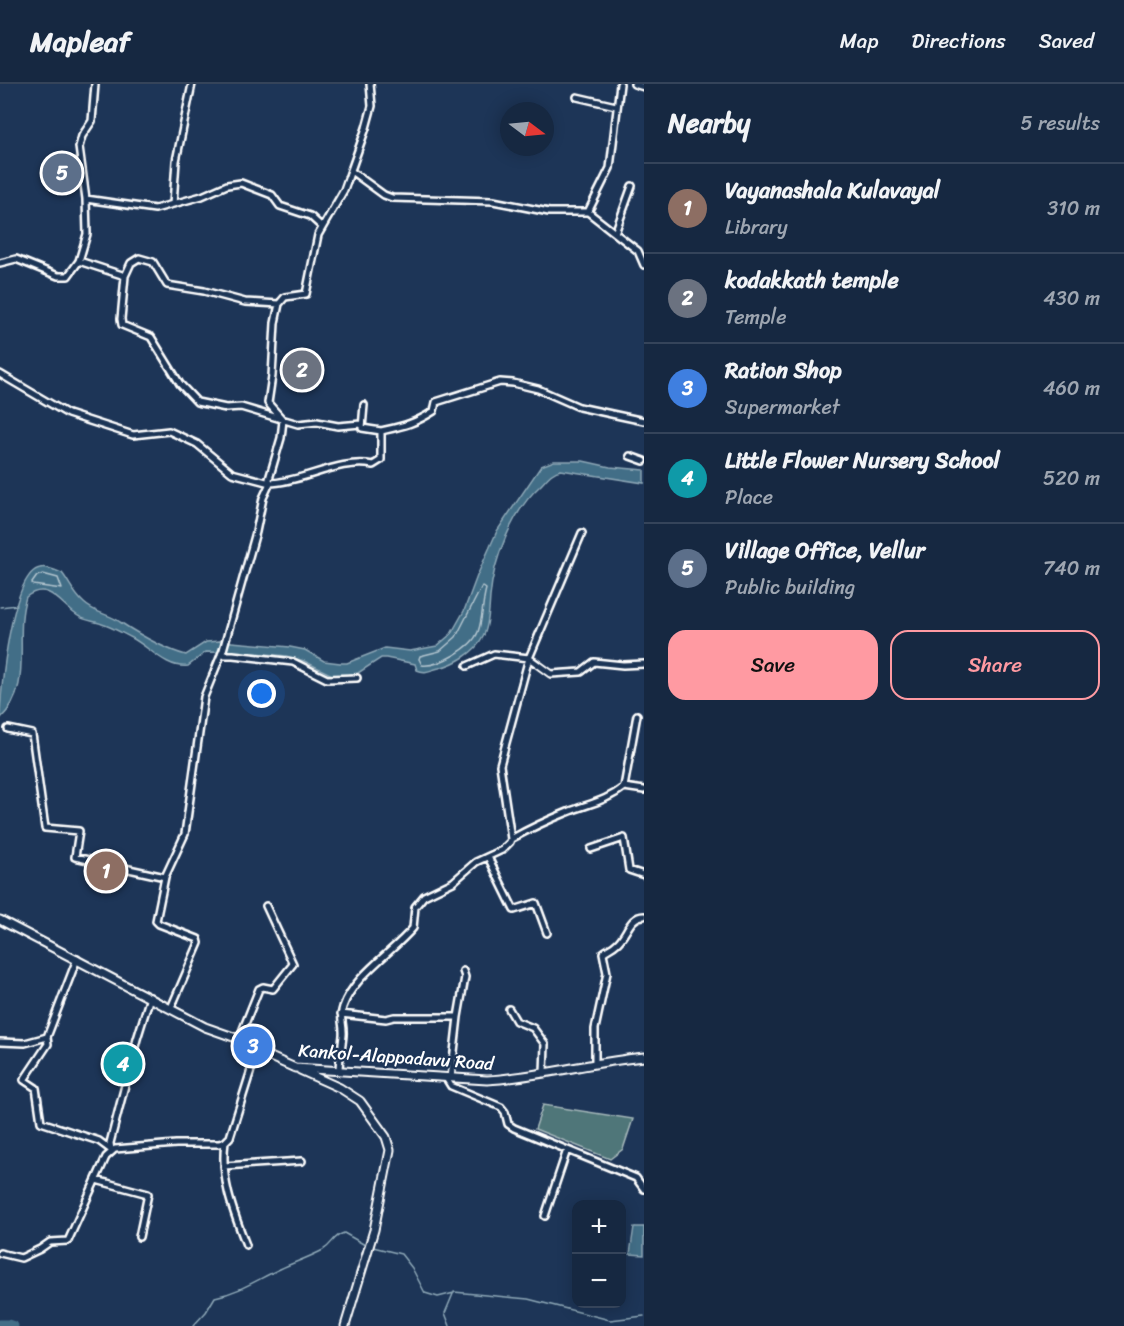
<!DOCTYPE html>
<meta charset="utf-8">
<style>
:root{--surface:#162841;--page:#23344c;--text:#f1f3f6;--muted:#9ea6b1;--line:#35445a;--accent:#ff9aa2}
body{margin:0;font-family:Sriracha,sans-serif;background:var(--page);color:var(--text)}
.controls{position:absolute;right:18px;bottom:18px;display:grid;overflow:hidden;border-radius:12px;box-shadow:0 3px 15px #0003}
.controls button{width:54px;height:54px;display:grid;place-items:center;padding:0;border:0;border-bottom:2px solid var(--line);background:var(--surface);color:var(--text);font:30px sans-serif}
.compass{position:absolute;left:500px;top:18px;width:54px;height:54px;border-radius:50%;background:var(--surface);box-shadow:0 3px 15px #0003;rotate:106deg}
.you{position:absolute;left:262px;top:610px;width:21px;height:21px;margin:-15px;border:4px solid #fff;border-radius:50%;background:#1a73e8;box-shadow:0 0 0 9px #1a73e833}
.badge{display:grid;place-items:center;width:39px;height:39px;border-radius:50%;background:var(--accent);color:#fff;font-size:20px;font-weight:700}
.pin{position:absolute;translate:-50% -50%;border:3px solid #fff;box-shadow:0 2px 6px #0006}
.list{margin:0;padding:0;list-style:none}
h2{display:flex;justify-content:space-between;align-items:center;height:78px;margin:0;padding:0 24px;font-size:26px}
h2 small{font-size:20px;font-weight:400;color:var(--muted)}
.list li{display:grid;grid-template-columns:39px 1fr auto;gap:18px;align-items:center;box-sizing:border-box;height:90px;padding:0 24px;border-top:2px solid var(--line)}
.list b{display:block;font-size:22px;white-space:nowrap}
.list p{margin:0;font-size:20px;white-space:nowrap;color:var(--muted)}
.list em{font-size:20px;font-style:normal;color:var(--muted)}
.actions{display:flex;gap:12px;padding:18px 24px}
.actions a{flex:1;padding:14px 0;border:2px solid var(--accent);border-radius:18px;text-align:center;font-size:21px;color:var(--accent)}
.actions .main{background:var(--accent);color:#111}
.map{position:relative;flex:none;width:644px;height:1242px;overflow:hidden}
header{display:flex;align-items:center;gap:36px;box-sizing:border-box;height:84px;padding:0 30px;background:var(--surface);border-bottom:2px solid var(--line)}
header strong{font-size:28px}
nav{display:flex;gap:33px;margin-inline-start:auto;font-size:21px}
main{display:flex}
aside{flex:1;background:var(--surface)}
.map>svg:first-child{display:block}
.green{fill:#507679;stroke:#a8babc;stroke-width:1.5}
.water{fill:#426e87;stroke:#8ea8b7;stroke-width:1.5}
.lines{fill:none;stroke-linecap:round;stroke-linejoin:round}
.shore{stroke:#b3c5cf;stroke-width:1.5}
.stream{stroke:#8ea8b7;stroke-width:1.5}
.river{stroke:#426e87;stroke-width:9}
.minor-casing{stroke:#fff;stroke-width:10}
.secondary-casing{stroke:#fff;stroke-width:11}
.minor{stroke:#1d3557;stroke-width:5}
.secondary{stroke:#1d3557;stroke-width:7}
.labels{text-anchor:middle;stroke-width:4.5;stroke-linejoin:round;paint-order:stroke}
.street-label{font-size:18px;fill:#fff;stroke:#1d3557}
</style>
<header>
<strong>Mapleaf</strong>
<nav><a>Map</a><a>Directions</a><a>Saved</a></nav>
</header>
<main>
<div class="map">
<svg width="644" height="1242" viewBox="0 0 644 1242">
<rect width="100%" height="100%" fill="#1d3557"/>
<filter id="ink" filterUnits="userSpaceOnUse"><feTurbulence type="fractalNoise" baseFrequency=".0167" numOctaves="2"/><feDisplacementMap in="SourceGraphic" scale="12" xChannelSelector="R" yChannelSelector="G"/><feConvolveMatrix kernelMatrix="1 2 1 2 8 2 1 2 1" color-interpolation-filters="sRGB"/></filter>
<g filter="url(#ink)">
<path class="green" d="M543,1021L633,1035L623,1065L610,1075L535,1045Z"/>
<path class="water" d="M554,377H583L610,383L644,386V399L561,386C552,387 546,396 540,402C512,427 493,477 490,513C489,525 489,542 483,553C475,569 455,580 439,584C430,586 426,590 417,586L415,580L386,574H381L358,589L346,591H332L304,577L286,572L255,569L206,568L188,582C167,585 149,563 132,554C122,549 112,543 102,540C96,537 86,537 80,533C63,525 50,494 26,513C13,553 35,602 0,635C0,609 11,489 40,484C46,482 57,487 62,489C70,499 73,509 84,519C94,529 109,530 120,538C140,551 163,565 186,571L206,558L220,557L290,563L305,566L324,577L340,579H347L385,564L410,567L437,562L451,550L464,527L477,492L497,447L541,382Z
M634,1143H644V1171L630,1170Z"/>
<g class="lines">
<path class="shore" d="M43,490L58,494L62,505L33,501L32,499L37,492Z
M482,502L486,505C482,519 483,534 478,548C472,564 438,583 422,581L419,575L420,572L440,567L456,553Z"/>
<path class="stream" d="M0,523L17,521
M373,1163L401,1170L412,1184L425,1209L438,1213L454,1209
M454,1208L528,1215L610,1236L644,1232
M193,1242L206,1228L215,1213C240,1208 258,1195 280,1185C295,1178 310,1173 323,1166C333,1160 333,1152 344,1149L365,1161
M450,1242L445,1229L453,1210"/>
<path class="river" d="M0,1240H8L14,1242"/>
<defs>
<path id="minor" d="M370,0L372,22L366,44L344,106L318,151L306,210L285,213L279,220L275,239L272,292L268,319L283,336L281,354L269,395L270,399C304,398 339,374 373,381L381,376V347C403,342 414,340 434,327L436,318L500,298L513,299L538,305L579,323L644,337
M620,0L610,84L588,128L638,167L644,181
M634,0L644,3
M577,13L616,22
M351,87L384,111L392,114L493,117L549,128H588
M86,115L155,125L202,112L227,101L241,99L272,111L280,122L310,132L322,143
M173,120L176,77L192,0
M615,149L632,102
M79,177L125,192L131,179L139,174L153,178L167,201L204,207L245,218L279,220
M0,179L16,175L58,192H68L79,177L87,150L86,115L79,63L82,52L92,37L95,0
M125,192L121,235L122,241L151,253L180,300L197,318L226,324L241,323L298,340L317,338L338,342L361,340
M0,290L68,330L133,351L169,347L197,360L232,389L270,399L263,414L256,448L223,566L204,613L185,750L165,793L156,837L159,840L198,855L199,859L171,924
M364,321L362,344L381,347
M630,372L644,377
M221,571H233L293,578L327,595L357,594
M467,582L494,570L529,574L551,590L581,588L594,578L623,581L644,580
M8,645L32,650L45,744L79,747L75,773L165,793
M624,703L637,631
M511,755L500,681L529,574L582,449
M591,765L624,754L629,786L644,791
M488,773L514,826L536,819L547,849
M509,925L516,937L533,944L545,960L544,989
M341,930L386,935L394,933H458L451,994
M458,933L465,893L463,887
M47,953L48,960L24,996L36,1004L41,1038L99,1057L111,1066
M239,955L259,905L263,903L273,905L293,880L266,822
M0,958L25,959L47,953L77,875
M595,979V945L607,889L603,869C607,865 612,864 616,860C627,852 629,832 644,832
M339,987C339,974 342,964 343,951C344,941 339,933 343,923C354,891 392,869 413,844L415,823L424,812L453,798L476,778L502,766L510,758L511,755C529,745 548,736 568,728C588,720 607,717 624,703L644,706
M446,994L451,1002L501,1023L505,1028L508,1040L514,1044L636,1094L644,1105
M225,1058C220,1095 233,1127 246,1161
M111,1066L110,1059L137,955L150,913
M224,1082L302,1077
M96,1096L148,1110L139,1153
M545,1132L567,1066
M0,1169L21,1174L40,1165L50,1158L68,1157L106,1073L115,1065L176,1060H219L225,1058L230,1053L257,967"/>
<path id="secondary" d="M0,836L205,943L239,955L257,967L295,984L487,996C540,993 591,978 644,973
M300,986L340,1004L360,1017L386,1053L390,1066L374,1146L345,1242"/>
</defs>
<use href="#minor" class="minor-casing"/>
<use href="#secondary" class="secondary-casing"/>
<use href="#minor" class="minor"/>
<use href="#secondary" class="secondary"/>
</g>
</g>
<g class="labels">
<g class="street-label">
<text transform="translate(396 973) rotate(4)" y="6">Kankol-Alappadavu Road</text>
</g>
</g>
</svg>
<div class="controls">
<button>+</button>
<button>−</button>
</div>
<svg class="compass" viewBox="-18 -18 36 36"><path d="M0-13l5 13h-10z" fill="#e53935"/><path d="M0 13l5-13h-10z" fill="#9ea6b1"/></svg>
<div class="you"></div>
<div class="pin badge" style="left:106px;top:787px;background:#8d6e63">1</div>
<div class="pin badge" style="left:302px;top:286px;background:#6b7280">2</div>
<div class="pin badge" style="left:253px;top:962px;background:#3f7fe0">3</div>
<div class="pin badge" style="left:123px;top:980px;background:#0f9aa8">4</div>
<div class="pin badge" style="left:62px;top:89px;background:#5c6f8a">5</div>
</div>
<aside>
<h2>Nearby<small>5 results</small></h2>
<ul class="list">
<li><span class="badge" style="background:#8d6e63">1</span><div><b>Vayanashala Kulavayal</b><p>Library</p></div><em>310 m</em></li>
<li><span class="badge" style="background:#6b7280">2</span><div><b>kodakkath temple</b><p>Temple</p></div><em>430 m</em></li>
<li><span class="badge" style="background:#3f7fe0">3</span><div><b>Ration Shop</b><p>Supermarket</p></div><em>460 m</em></li>
<li><span class="badge" style="background:#0f9aa8">4</span><div><b>Little Flower Nursery School</b><p>Place</p></div><em>520 m</em></li>
<li><span class="badge" style="background:#5c6f8a">5</span><div><b>Village Office, Vellur</b><p>Public building</p></div><em>740 m</em></li>
</ul>
<div class="actions"><a class="main">Save</a><a>Share</a></div>
</aside>
</main>
